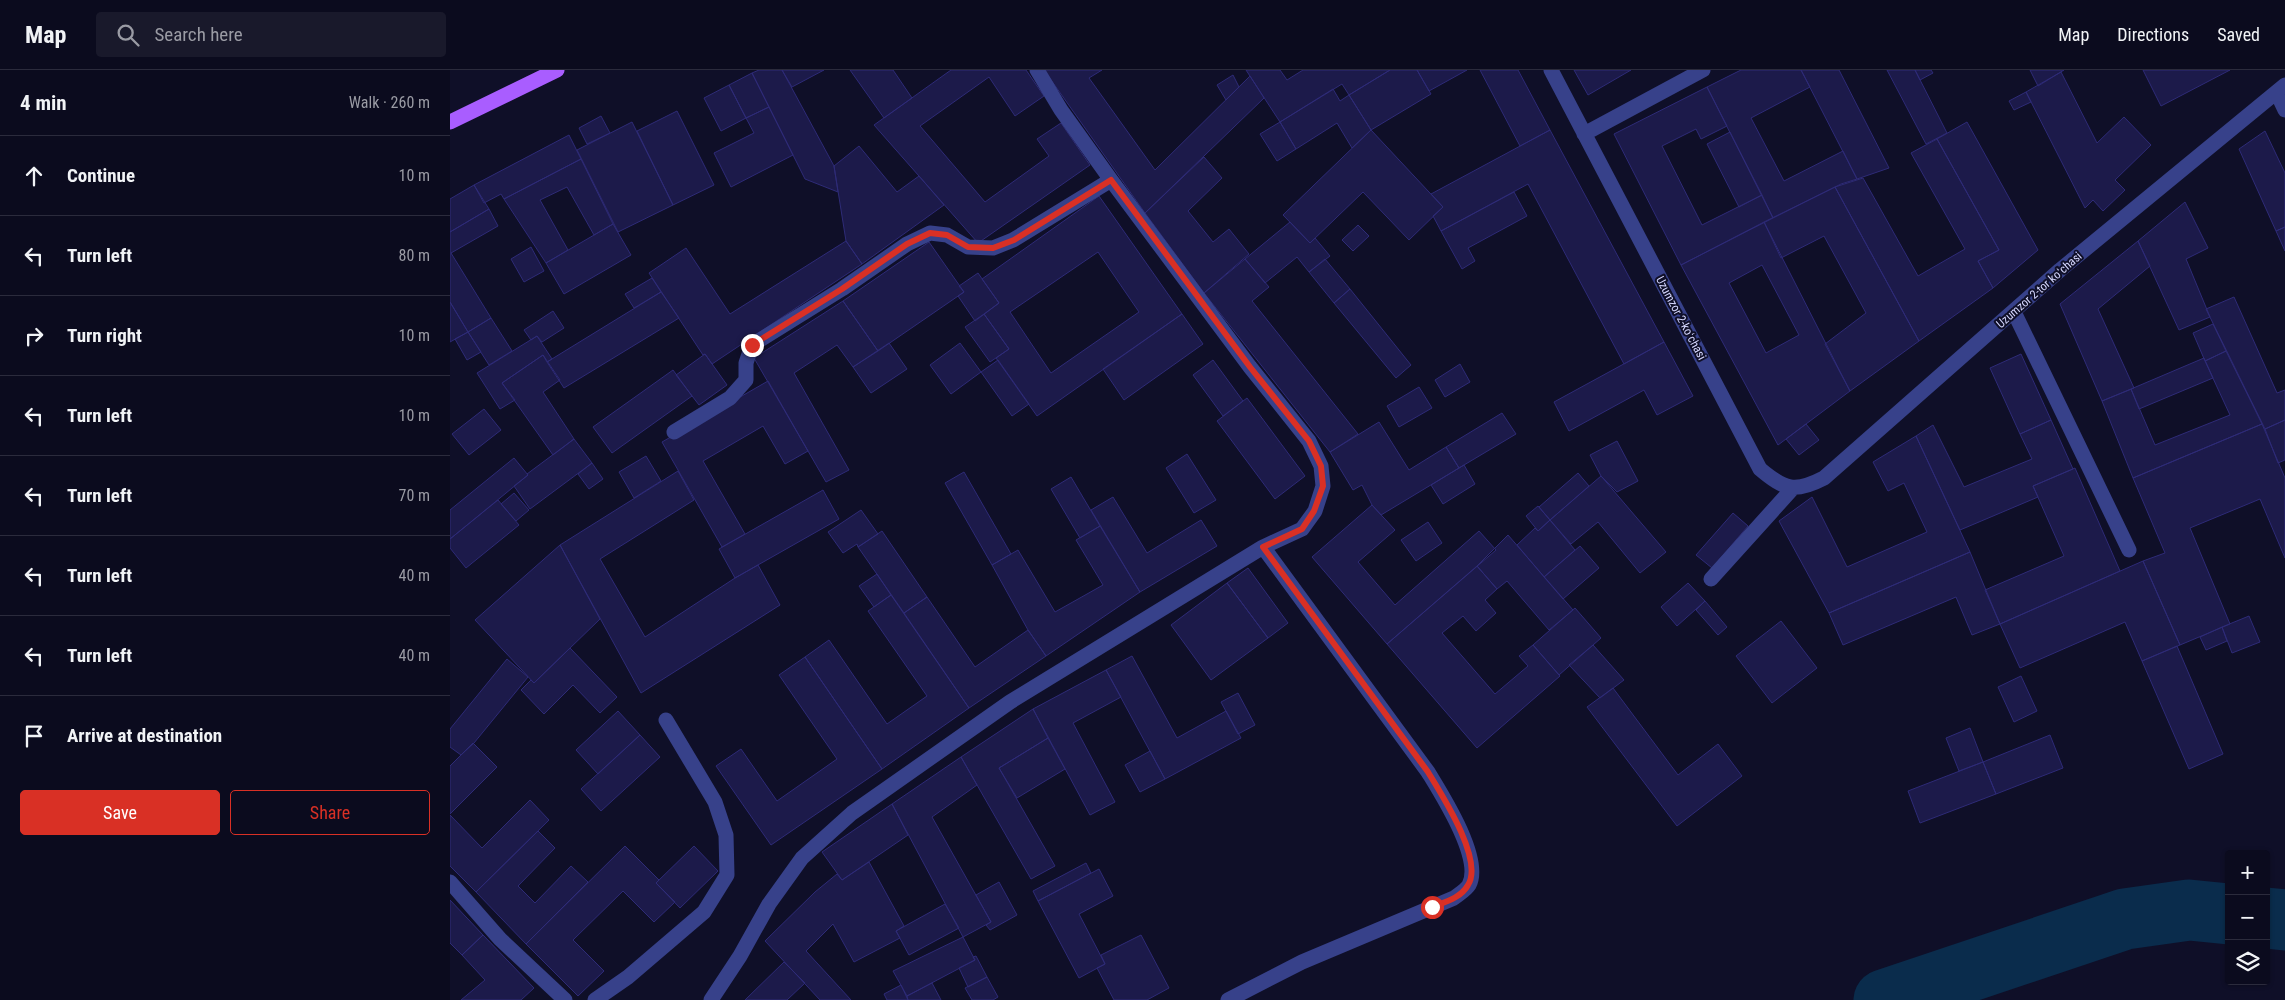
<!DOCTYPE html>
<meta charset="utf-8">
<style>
:root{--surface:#0b0b1e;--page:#19192b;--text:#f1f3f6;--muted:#9a9ba4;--line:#2b2b3c;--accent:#d93025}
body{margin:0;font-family:"Roboto Condensed",sans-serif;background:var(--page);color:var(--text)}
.controls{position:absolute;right:15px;bottom:15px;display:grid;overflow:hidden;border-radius:5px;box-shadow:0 1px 4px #0004}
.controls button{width:45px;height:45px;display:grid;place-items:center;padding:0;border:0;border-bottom:1px solid var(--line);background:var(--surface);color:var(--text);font:25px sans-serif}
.stop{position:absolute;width:15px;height:15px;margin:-11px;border:4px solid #d93025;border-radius:50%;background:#fff}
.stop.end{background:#d93025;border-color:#fff;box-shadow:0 1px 5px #0008}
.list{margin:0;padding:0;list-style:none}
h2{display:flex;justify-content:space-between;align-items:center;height:65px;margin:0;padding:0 20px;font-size:21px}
h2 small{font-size:16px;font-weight:400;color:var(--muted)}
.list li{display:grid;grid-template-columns:32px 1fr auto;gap:15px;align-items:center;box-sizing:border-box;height:80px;padding:0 20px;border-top:1px solid var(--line)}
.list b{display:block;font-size:19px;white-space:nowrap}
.list em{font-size:16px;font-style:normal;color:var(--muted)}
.actions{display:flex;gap:10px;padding:15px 20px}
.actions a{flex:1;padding:11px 0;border:1px solid var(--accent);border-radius:5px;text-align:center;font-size:18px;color:var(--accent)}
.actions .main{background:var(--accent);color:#fff}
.icon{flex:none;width:28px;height:28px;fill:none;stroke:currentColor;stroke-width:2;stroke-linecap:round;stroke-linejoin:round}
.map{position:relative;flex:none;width:1835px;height:930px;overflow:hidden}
header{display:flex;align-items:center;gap:30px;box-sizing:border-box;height:70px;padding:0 25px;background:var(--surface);border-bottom:1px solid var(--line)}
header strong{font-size:24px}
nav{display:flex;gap:28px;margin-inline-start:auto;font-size:18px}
.search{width:350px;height:45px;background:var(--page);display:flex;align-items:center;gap:12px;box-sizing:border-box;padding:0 18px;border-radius:5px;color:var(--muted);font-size:19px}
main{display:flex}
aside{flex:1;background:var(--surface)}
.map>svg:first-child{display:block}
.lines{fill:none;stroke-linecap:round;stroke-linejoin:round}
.river{stroke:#0a2c4c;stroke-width:61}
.building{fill:#1c1a4a;stroke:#2e2b77;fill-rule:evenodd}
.minor{stroke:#37418a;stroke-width:15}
.major{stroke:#a95dff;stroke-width:15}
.route{stroke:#d93025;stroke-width:6}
.labels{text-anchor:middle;stroke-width:4;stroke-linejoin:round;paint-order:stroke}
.street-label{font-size:12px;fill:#d6d8ff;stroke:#0f0f28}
</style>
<header>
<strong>Map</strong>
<div class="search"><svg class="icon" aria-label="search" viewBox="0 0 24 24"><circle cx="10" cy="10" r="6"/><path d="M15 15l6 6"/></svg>Search here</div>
<nav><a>Map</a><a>Directions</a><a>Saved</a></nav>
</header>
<main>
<aside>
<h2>4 min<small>Walk · 260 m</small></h2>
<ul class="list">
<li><svg class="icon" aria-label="ahead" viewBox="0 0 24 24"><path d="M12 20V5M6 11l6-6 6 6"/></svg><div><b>Continue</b></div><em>10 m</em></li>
<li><svg class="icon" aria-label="left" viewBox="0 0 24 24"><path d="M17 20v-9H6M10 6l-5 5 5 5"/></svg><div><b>Turn left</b></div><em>80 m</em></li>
<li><svg class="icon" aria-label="right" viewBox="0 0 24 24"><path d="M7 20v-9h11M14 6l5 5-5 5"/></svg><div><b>Turn right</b></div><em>10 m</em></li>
<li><svg class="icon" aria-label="left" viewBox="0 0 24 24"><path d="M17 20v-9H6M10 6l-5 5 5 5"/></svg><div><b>Turn left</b></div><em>10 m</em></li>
<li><svg class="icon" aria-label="left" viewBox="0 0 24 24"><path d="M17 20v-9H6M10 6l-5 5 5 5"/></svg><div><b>Turn left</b></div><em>70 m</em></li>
<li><svg class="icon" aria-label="left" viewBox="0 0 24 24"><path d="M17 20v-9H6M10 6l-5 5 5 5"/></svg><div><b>Turn left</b></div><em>40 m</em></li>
<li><svg class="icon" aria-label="left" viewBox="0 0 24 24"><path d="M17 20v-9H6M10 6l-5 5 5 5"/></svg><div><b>Turn left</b></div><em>40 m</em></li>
<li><svg class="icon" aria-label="arrive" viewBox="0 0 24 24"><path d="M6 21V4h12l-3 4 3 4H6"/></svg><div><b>Arrive at destination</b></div></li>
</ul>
<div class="actions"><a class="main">Save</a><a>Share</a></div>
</aside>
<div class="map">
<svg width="1835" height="930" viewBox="0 0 1835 930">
<rect width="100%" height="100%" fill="#0f0f28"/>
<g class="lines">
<path class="river" d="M1816,848L1835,850
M1434,930L1675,849L1739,840L1779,844"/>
</g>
<path class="building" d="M309,0H332L384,96L388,122L355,109L302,3Z
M332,0H374L342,17Z
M400,0H443L462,28L434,48Z
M501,0H576L594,26L565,46L539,7L470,56L535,132L599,86L587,69L611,53L640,95L528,173L424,55Z
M594,0H652L639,8L705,100L800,6L814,28L695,143Z
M796,0H830L837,10L853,0H940L899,25L892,14L830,52Z
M940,0H967L981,24L921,60L899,25Z
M967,0H1017L979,21Z
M1030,0H1068L1100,60L1070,76Z
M1124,0H1181L1138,25Z
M1291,0H1351L1360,17L1301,48L1334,111L1393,81L1407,109L1391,114L1323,148L1257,17Z
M1351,0H1389L1439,98L1407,109Z
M1437,0H1465L1497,63L1476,74Z
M1465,0H1481L1483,3L1470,10Z
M1580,0H1614L1588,16Z
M1693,0H1780L1711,36Z
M1611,2L1647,73L1674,47L1701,75L1665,110L1675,120L1653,141L1643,130L1635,138L1576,22Z
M302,3L319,37L296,48L279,15Z
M783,5L789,17L776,30L767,15Z
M279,15L296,48L271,61L254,28Z
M1257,17L1277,56L1251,69L1246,59L1212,76L1252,155L1312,125L1323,148L1231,195L1164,64Z
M883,19L890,31L899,25L921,60L902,78L887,53L846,79L830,52Z
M1576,22L1581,32L1564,40L1559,31Z
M319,37L343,85L281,117L264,83L304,63L296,48Z
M227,41L264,115L223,135L187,61Z
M151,46L160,63L137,74L129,58Z
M182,52L223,135L168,162L127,80Z
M830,52L846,79L827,91L810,64Z
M1517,52L1588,180L1543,218L1528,191L1549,180L1487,69Z
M921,60L993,137L959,170L913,122L860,173L833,145Z
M1100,60L1214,272L1174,294L1078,114L991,161L983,146L993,137L981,124Z
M1815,61L1835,103V157L1826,161L1789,79Z
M1280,62L1312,125L1289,137L1257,74Z
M119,65L131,89L54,129L51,124L34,133L24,115Z
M1487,69L1549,180L1528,191L1543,218L1469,271L1385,117L1413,108L1468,206L1515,179L1461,83Z
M409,76L447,122L469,106L494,135L412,194L396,171L384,96Z
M754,87L772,108L738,141L763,172L779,159L799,184L754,223L695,143Z
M131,89L163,154L144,165L117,117L90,130L118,180L96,193L54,129Z
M24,115L39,139L0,162V129Z
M1385,117L1469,271L1400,321L1375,274L1416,243L1374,166L1331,188L1314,152Z
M1064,122L1077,146L1018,178L1025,191L1012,199L991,161Z
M649,126L732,244L587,346L546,288L559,279L534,244L549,233L532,209ZM648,182L689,242L601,303L560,242Z
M1735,132L1758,178L1736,189L1760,247L1729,260L1688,171Z
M39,139L48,156L1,183L41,248L18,262L0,232V162Z
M840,152L860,173L865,168L880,186L859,202L847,187L815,213L795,189Z
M1314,152L1400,321L1328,375L1231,195ZM1312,195L1349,265L1316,283L1279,213Z
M163,154L181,185L114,224L96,193Z
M908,155L919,166L903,181L892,170Z
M1835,157V181L1826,161Z
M396,171L412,194L262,294L255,284L253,285L199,203L236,178L280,244Z
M1688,171L1700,196L1648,239L1684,318L1652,331L1610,234Z
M479,172L514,222L428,281L393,231Z
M81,177L94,201L74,212L61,189Z
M795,189L819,217L802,231L908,364L880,382L754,223Z
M875,189L900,219L884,233L859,202Z
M528,203L549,233L525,251L508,226L514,222L509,216Z
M202,208L211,222L184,238L175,224Z
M900,219L961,295L946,308L884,233Z
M211,222L229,248L114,318L97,292Z
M1784,227L1827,323L1835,320V350L1815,359L1756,239Z
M393,231L428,281L403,297L387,275L344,303L399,400L376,412L304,288Z
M0,232L18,262L0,272Z
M103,241L114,258L92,272L87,266L81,270L74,260Z
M534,244L559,279L540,292L515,257Z
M732,244L753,274L674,330L653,299Z
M41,248L62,281L39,295L18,262Z
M1763,254L1776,281L1755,291L1743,263Z
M18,262L31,282L17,290L5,269Z
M87,266L102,289L97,292L93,285L52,313L65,330L50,339L27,303Z
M1214,272L1243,326L1207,345L1194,320L1119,361L1104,332Z
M439,273L457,299L421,323L403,297Z
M510,273L531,302L501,324L480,295Z
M1776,281L1812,354L1683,408L1652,331L1681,319L1705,375L1780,345L1755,291Z
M255,284L277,315L249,335L226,305Z
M1571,284L1601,350L1570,364L1540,298Z
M93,285L110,310L93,322L124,369L103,385L52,313Z
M1754,288L1763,308L1689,339L1681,319Z
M548,290L579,334L562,346L531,302Z
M763,290L793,331L773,346L743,305Z
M1010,294L1020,312L995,327L985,310Z
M223,300L242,326L162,383L143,357Z
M318,311L358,381L335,394L313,356L253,391L295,464L272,477L212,372Z
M969,317L982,338L949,357L937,336Z
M797,328L855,406L825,429L767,351Z
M34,339L51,360L19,385L2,364Z
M1052,343L1066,364L1009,398L996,377Z
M1601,350L1623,399L1583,416L1588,427L1510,460L1466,366L1483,355L1514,417L1582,389L1570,364Z
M1835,350V390L1828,393L1815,359Z
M929,352L959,400L996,377L1009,398L931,445L922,435L912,415L903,420L880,382Z
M1356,354L1369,370L1349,385L1336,369Z
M1812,354L1835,408V488L1810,429L1740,458L1780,554L1730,575L1693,491L1715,483L1683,408Z
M1466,366L1520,482L1379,543L1329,451L1362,427L1397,497L1477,462L1454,413L1438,421L1423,392Z
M124,369L142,393L80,439L64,416L78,405L77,404Z
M1167,371L1188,411L1167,422L1151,406L1140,385Z
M737,384L766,430L744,443L716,398Z
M196,386L211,411L184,428L169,402Z
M64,388L78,405L0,469V440Z
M142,393L153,409L139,419L128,404Z
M1014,395L1025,414L993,434L981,415Z
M1625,398L1670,501L1550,554L1535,520L1614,486L1583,416Z
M228,401L244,430L150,489L195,567L285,508L308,495L330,535L191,623L110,475Z
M514,402L561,484L542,495L495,413Z
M1128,403L1139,416L1100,450L1089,437Z
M1151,406L1216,482L1190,503L1148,452L1121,474L1100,450Z
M621,407L650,456L630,468L601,419Z
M373,420L389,449L285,508L269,479Z
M64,423L79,440L66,451L51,434Z
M663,427L697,483L751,450L767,476L690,522L641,440Z
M48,430L69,455L16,498L0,478V469Z
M922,435L945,460L908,492L945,535L1029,461L1046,480L937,574L862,487Z
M1088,436L1100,450L1088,461L1076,446Z
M411,440L428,464L408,477L407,474L393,483L378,462Z
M1283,443L1298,456L1262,498L1246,485Z
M1100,450L1125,480L1094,507L1067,475L1085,458L1088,461Z
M978,452L992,473L966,491L951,470Z
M650,456L690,522L596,586L578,560L542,495L568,480L605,542L653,515L626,470Z
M432,461L477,527L454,543L408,477Z
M1058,465L1123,540L1099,560L1057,511L1047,519L1027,496Z
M110,475L150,549L84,613L25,550Z
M1130,476L1149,498L1113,529L1094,507Z
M1520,482L1550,554L1522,565L1506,527L1393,575L1379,543Z
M1693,491L1730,575L1692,591L1675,552L1570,598L1550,554Z
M1027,496L1047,519L1035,530L1046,543L1026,561L1013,546L992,563L1045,624L1078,596L1069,586L1083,575L1110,606L1027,678L937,574Z
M798,498L838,553L818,568L777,513Z
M427,504L441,525L424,537L409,516Z
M777,513L818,568L761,610L721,555Z
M1238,513L1255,531L1227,556L1211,537Z
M441,525L519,638L432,699L355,587L379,570L437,654L477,626L418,541Z
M477,527L525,597L578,560L596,586L519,638L454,543Z
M1255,531L1277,557L1268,565L1246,540Z
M1125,538L1151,568L1109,605L1083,575Z
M1799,546L1810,572L1782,583L1772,557Z
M1331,551L1367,598L1322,633L1286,586Z
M1772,557L1777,571L1756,580L1750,567Z
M1143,575L1174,610L1150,628L1119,595Z
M1727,576L1773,684L1739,699L1692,591Z
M120,578L167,627L150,643L123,615L94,644L71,620L81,610L84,613Z
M682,586L727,668L776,641L791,668L715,709L656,600Z
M355,587L432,699L321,775L266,696L291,679L327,731L387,689L329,605Z
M57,589L78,607L24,673L11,685L0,677V659Z
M656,600L671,627L623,653L665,732L640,745L583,639Z
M1571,606L1587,641L1564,652L1548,617Z
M1163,618L1228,705L1268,674L1292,706L1227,756L1137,637Z
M788,623L805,655L788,664L771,632Z
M583,639L598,668L549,698L605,796L581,809L511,687Z
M168,641L190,665L148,704L126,680Z
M1520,658L1533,692L1509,701L1496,668Z
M190,665L210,687L151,741L131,719Z
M1600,665L1613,698L1546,724L1533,692Z
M598,668L615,699L567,728L549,698Z
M23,673L47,697L0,744V696Z
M700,681L715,709L690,722L675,695Z
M511,687L527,715L482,747L541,852L513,867L442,734Z
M1533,692L1546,724L1470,753L1458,721Z
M80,730L99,750L26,822L0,796V745L32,778Z
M442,734L458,765L392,810L372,782Z
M88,761L105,778L68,816L85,833L121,796L138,812L76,874L26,822Z
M175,776L209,810L206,813L225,832L204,852L173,821L123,870L154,901L128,926L76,874Z
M244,776L268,801L230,838L206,813Z
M419,792L454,856L446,861L450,868L404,892L383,854L356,881L401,930H370L315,871L365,822L387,804L392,810Z
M636,793L641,803L588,831L583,821Z
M649,799L663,826L629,844L655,894L629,908L588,831Z
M549,812L567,845L540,860L536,855L541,852L526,825Z
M0,830L33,865L12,885L0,873Z
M495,834L509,858L459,885L446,861Z
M33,865L84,918L71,930H11L35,910L12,885Z
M691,865L719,918L697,930H664L647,898L655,894L651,885Z
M513,867L525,890L457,926L443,901Z
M526,886L537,907L518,917L509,898L525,890L523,887Z
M334,892L355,913L337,930H295Z
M537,907L548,927L543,930H522L515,918Z
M482,913L491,930H458L457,926Z
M451,915L458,930H437L434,924Z"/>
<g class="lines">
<path class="minor" d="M1101,0L1310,399C1335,420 1345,423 1374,408L1610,200L1835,15
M1827,23L1835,40
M1134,64L1253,0
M1564,242L1679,480
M224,362L280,328L296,310V293L302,275L392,219L457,174L480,163L497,165L518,177L543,178L563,170L661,110
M1261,509L1343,418
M0,812L50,869L115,930
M145,930L178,907L254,842L277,805L276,765L265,732L216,650
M261,930L290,886L319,834L352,788L402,743L560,632L813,477L852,459L865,441L873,416L871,396L859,371L800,297L661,110L611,40L587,0
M778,930L852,892L1004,828C1009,824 1016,820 1019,815C1033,789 992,725 978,702L813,477"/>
<path class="major" d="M0,52L107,0"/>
</g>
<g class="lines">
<path class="route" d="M302,275L392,219L457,174L480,163L497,165L518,177L543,178L564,170L661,110L800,297L859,371L871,396L873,416L864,441L852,459L813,477L978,702C992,725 1034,790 1018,815C1011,828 995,832 982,837"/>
</g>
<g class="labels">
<g class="street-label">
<text transform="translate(1589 220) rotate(-41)" y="4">Uzumzor 2-tor koʻchasi</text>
<text transform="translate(1231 248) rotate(62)" y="4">Uzumzor 2-koʻchasi</text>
</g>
</g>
</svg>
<div class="controls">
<button>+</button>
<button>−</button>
<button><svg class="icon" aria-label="layers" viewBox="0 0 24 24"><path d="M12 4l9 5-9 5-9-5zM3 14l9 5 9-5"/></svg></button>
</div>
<div class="stop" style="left:982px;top:837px"></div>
<div class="stop end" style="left:302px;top:275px"></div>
</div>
</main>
